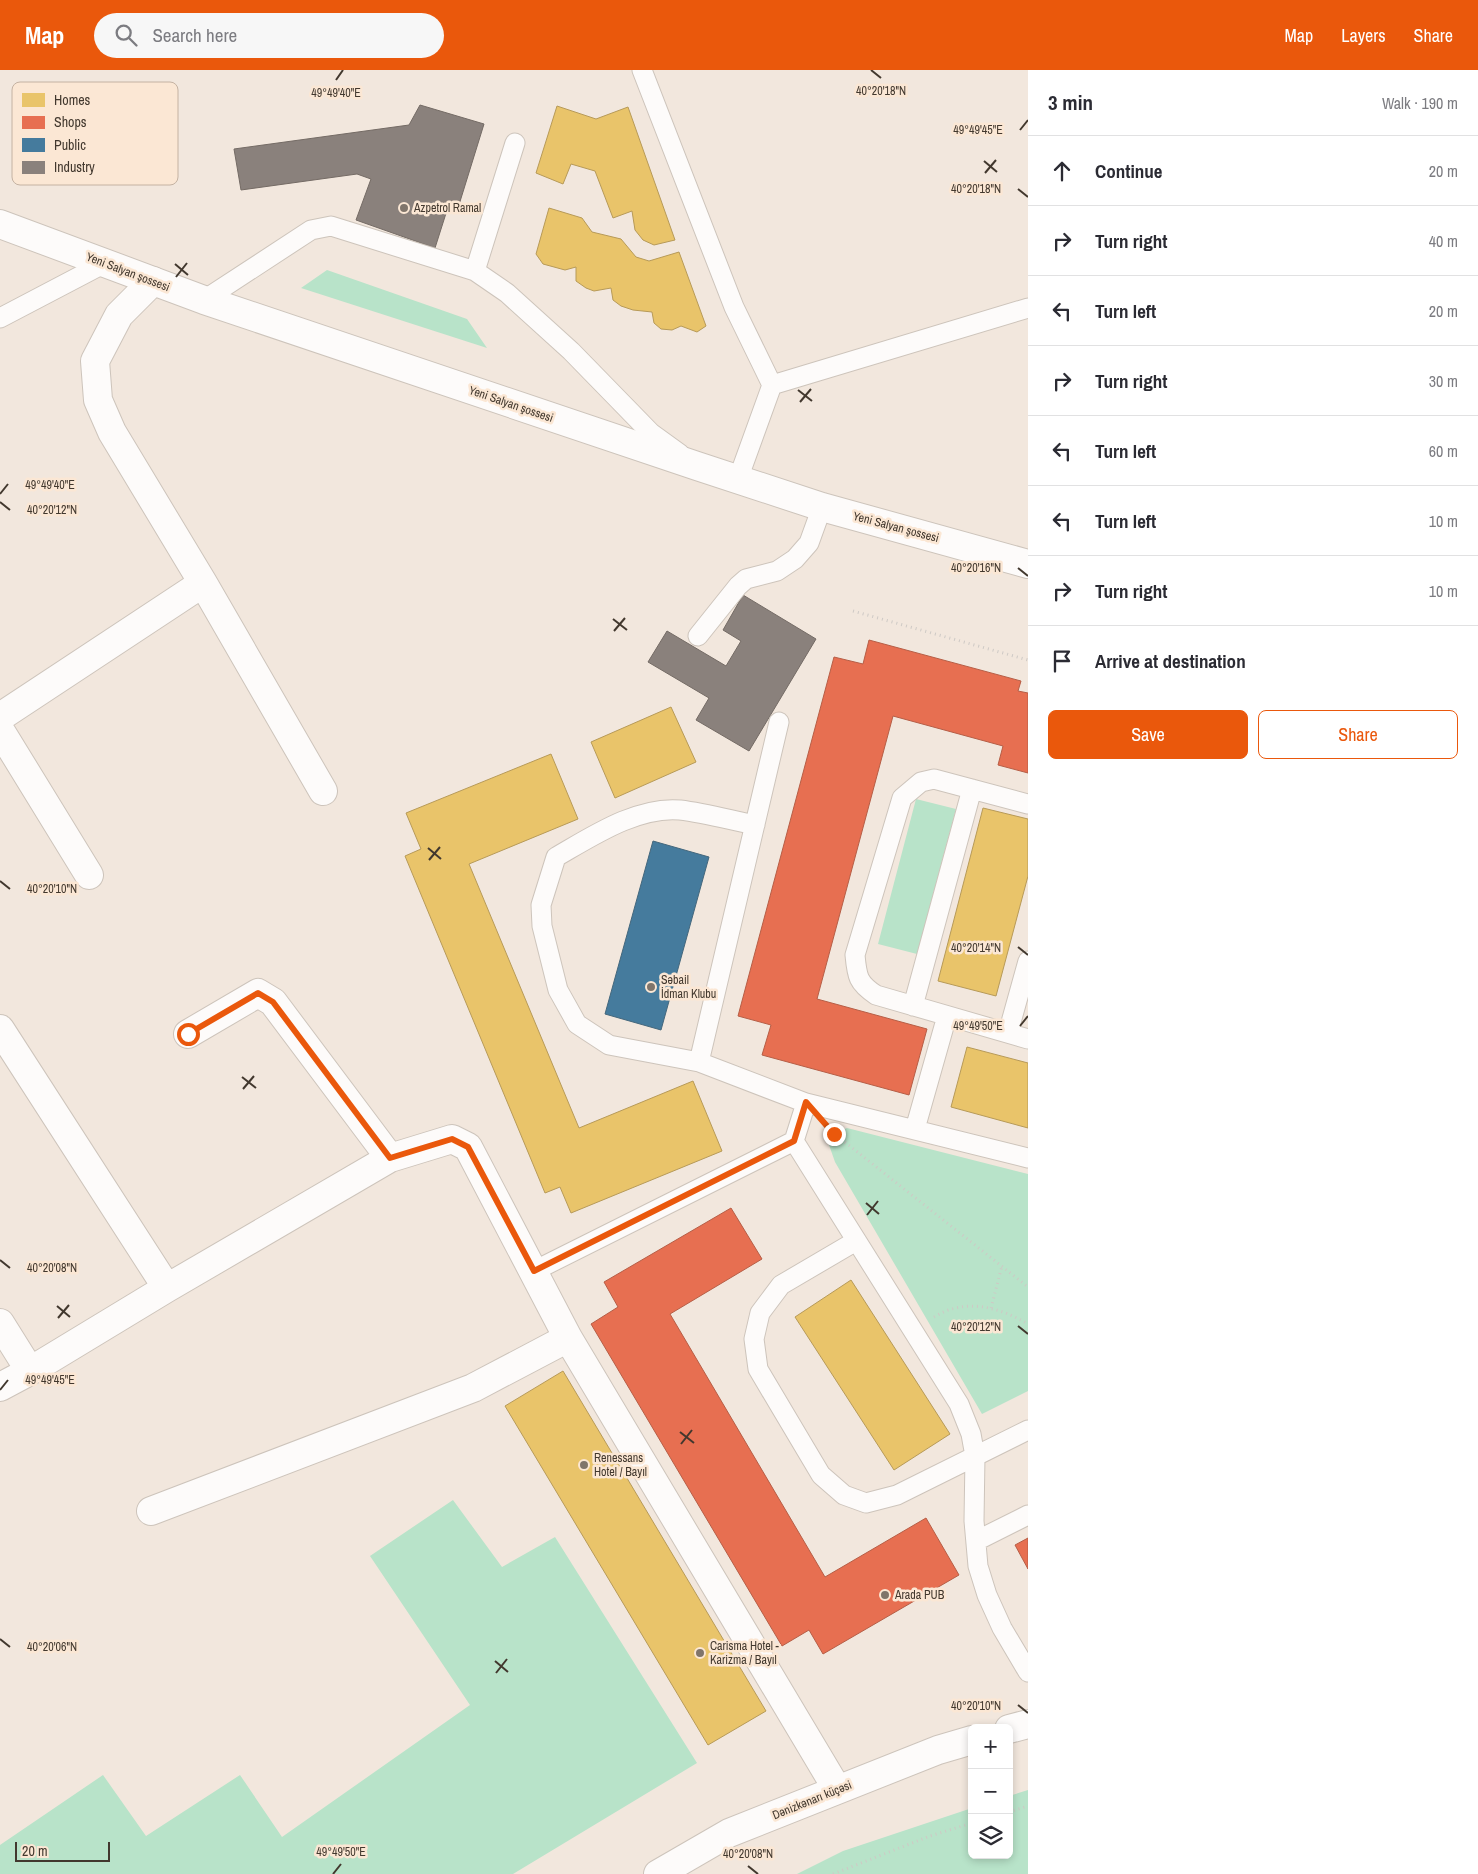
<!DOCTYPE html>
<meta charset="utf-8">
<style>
:root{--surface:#fff;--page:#f7f7f7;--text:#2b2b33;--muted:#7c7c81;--line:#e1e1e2;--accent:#ea580c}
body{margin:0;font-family:"Archivo Narrow",sans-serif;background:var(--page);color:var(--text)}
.controls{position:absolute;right:15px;bottom:15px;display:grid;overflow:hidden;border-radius:8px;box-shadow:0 2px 8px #0003}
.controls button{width:45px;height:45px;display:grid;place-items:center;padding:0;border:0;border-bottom:1px solid var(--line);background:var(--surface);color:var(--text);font:25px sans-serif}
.scale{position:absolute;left:15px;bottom:12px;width:95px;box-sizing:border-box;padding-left:5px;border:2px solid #42382e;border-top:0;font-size:14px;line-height:18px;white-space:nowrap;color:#42382e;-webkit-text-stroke:4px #fbe7d4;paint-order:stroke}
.stop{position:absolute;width:15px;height:15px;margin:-11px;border:4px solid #ea580c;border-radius:50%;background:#fff}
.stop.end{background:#ea580c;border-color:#fff;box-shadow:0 1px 5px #0008}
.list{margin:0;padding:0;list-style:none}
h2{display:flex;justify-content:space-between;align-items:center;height:65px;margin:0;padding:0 20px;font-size:21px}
h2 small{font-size:16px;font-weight:400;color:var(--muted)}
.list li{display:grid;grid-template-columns:32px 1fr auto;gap:15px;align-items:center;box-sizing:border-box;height:70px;padding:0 20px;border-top:1px solid var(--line)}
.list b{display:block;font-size:19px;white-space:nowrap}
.list em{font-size:16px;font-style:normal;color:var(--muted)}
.actions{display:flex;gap:10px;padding:15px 20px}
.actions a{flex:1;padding:11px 0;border:1px solid var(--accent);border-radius:8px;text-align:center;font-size:18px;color:var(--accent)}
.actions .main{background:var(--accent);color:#fff}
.icon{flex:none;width:28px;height:28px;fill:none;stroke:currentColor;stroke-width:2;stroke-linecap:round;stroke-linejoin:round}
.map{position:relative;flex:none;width:1028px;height:1804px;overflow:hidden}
header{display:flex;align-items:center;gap:30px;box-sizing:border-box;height:70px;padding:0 25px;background:var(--accent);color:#fff}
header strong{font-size:24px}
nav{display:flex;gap:28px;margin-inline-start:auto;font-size:18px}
.search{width:350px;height:45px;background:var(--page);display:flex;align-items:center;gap:12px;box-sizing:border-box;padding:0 18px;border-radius:28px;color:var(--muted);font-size:19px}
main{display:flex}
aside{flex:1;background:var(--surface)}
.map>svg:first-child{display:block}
.green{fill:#b8e3c9}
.homes{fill:#e9c46a;stroke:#b79a58}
.shops{fill:#e76f51;stroke:#b65e46}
.public{fill:#457b9d;stroke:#44677c}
.industry{fill:#8a817c;stroke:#746b65}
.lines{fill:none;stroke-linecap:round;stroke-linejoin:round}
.service-casing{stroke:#cdc4bb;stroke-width:21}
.minor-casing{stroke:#cdc4bb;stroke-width:30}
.trunk-casing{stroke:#cdc4bb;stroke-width:30}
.path{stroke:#cec9c5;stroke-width:3;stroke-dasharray:1 4;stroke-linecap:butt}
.service{stroke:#fdfbfa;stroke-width:19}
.minor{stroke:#fdfbfa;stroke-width:28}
.trunk{stroke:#fdfbfa;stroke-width:28}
.route{stroke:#ea580c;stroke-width:6}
.ticks{fill:none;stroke:#42382e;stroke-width:2}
.poi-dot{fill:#80756b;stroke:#fbe7d4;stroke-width:2}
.labels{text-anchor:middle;stroke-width:5;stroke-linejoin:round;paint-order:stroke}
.poi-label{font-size:12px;fill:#42382e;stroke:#fbe7d4;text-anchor:start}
.street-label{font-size:12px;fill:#42382e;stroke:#fbe7d4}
.key{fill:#fbe7d4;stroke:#c4b2a2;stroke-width:1}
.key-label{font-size:14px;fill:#42382e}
.ticks-label{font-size:12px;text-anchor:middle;fill:#42382e;stroke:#fbe7d4;stroke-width:5;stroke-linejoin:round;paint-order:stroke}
</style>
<header>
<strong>Map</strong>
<div class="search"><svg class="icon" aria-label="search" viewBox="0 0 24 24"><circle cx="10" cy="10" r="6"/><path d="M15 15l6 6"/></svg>Search here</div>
<nav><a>Map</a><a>Layers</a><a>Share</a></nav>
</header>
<main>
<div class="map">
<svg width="1028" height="1804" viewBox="0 0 1028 1804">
<rect width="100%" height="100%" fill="#f2e7dd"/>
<path class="green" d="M327,200L467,249L487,278L301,218Z
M916,729L956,739L917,884L878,874Z
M847,1058L1028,1104V1321L982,1344L835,1092L828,1072L834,1064Z
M453,1430L502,1497L555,1467L697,1693L513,1804H0V1775L103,1705L146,1766L240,1705L282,1767L470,1635L370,1486Z
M1028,1720V1804H797L843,1781L972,1738V1785H1009V1726Z"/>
<path class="homes" d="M557,36L596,49L628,37L675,170L654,175L643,170L635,160L632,141L613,148L595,101L571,94L563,114L536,103Z
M549,138L582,148L592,162L621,169L636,187L649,191L679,182L706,256L697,262L681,256L672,260L661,259L654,253L652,242L633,240L621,236L613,230L611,218L594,221L586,218L576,211V197L565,200L543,194L536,184Z
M671,637L696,692L615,728L591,672Z
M551,684L578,749L469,794L579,1058L693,1011L722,1081L571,1143L560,1117L545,1123L405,786L421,779L406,743Z
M983,738L1028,749V806L996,926L938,911Z
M967,977L1028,993V1058L951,1037Z
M851,1210L950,1364L894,1400L795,1247Z
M563,1301L766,1641L708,1675L505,1336Z"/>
<path class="shops" d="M869,570L1021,611L1018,621L1028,623V703L998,695L1003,676L893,646L817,929L927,959L909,1025L762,985L771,955L738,946L834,587L863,594Z
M731,1138L762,1189L670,1244L825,1507L926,1448L959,1505L823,1584L809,1560L782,1576L591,1254L618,1237L604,1212Z
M1028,1468V1499L1015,1475Z"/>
<path class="public" d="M653,771L709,787L661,960L605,944Z"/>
<path class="industry" d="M420,35L484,54L458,138L448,137L435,178L356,150L371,109L357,104L241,120L234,79L409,55Z
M743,525L816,569L749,681L696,650L709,628L648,592L667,561L726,596L741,571L723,560Z"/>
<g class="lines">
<defs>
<path id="service" d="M642,0L734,237L772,315L738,409
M475,201L515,73
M204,230L311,160L331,156L475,201L507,223L571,281L651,363L680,384
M0,248L105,193
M772,315L1028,238
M698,566L738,516L746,509L777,501L795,489L809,473L822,437
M779,652L699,992L806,1033
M1028,734L934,709L921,712L902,728L855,885C857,907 858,913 876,925L1028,969
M913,936L972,719
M1008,963L1028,891
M699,992L609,975L577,954L558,920L542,856L541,835L556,787C591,767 637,736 680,740C705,743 730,750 755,755
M915,1059L947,946
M794,1071L959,1334L971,1364L975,1386L974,1451L978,1496L987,1525L1002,1558L1028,1602
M856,1171L781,1215L760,1243L754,1269L758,1299L821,1405L844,1425L866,1433L897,1425L1028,1360
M534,1201L794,1071L806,1033L1028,1088
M976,1471L1028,1445"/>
<path id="minor" d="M153,211L119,245L95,291L98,330L112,362L203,513L323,721
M0,647L203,513
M0,660L89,805
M0,959L167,1218
M188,964L258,923L273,932L390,1088
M0,1253L30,1301
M0,1317L30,1301L167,1218L390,1088L452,1069L468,1077L568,1268L837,1719
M151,1441L473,1318L568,1268"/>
<path id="trunk" d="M0,154L204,230L697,396L822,437L1028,494
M1009,1659L1028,1654
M658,1804L729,1763L938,1680L972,1670"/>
</defs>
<use href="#service" class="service-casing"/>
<use href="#minor" class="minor-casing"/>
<use href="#trunk" class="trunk-casing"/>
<path class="path" d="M853,541L1028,590
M841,1069L1028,1217
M991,1238L1002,1196
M934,1247C940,1244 946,1240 952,1239C978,1231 1006,1241 1028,1254
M1009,1742L1028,1736
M833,1804L930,1766L972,1753"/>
<use href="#service" class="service"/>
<use href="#minor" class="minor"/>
<use href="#trunk" class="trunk"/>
</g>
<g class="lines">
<path class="route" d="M188,964L258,923L273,932L390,1088L452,1069L468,1077L534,1201L794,1071L806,1032L834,1064"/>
</g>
<path class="ticks" d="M871,0L881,8M336,10L343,0M1020,60L1028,50M984,91L997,102M985,103L996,90M1018,119L1028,127M175,194L188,205M176,207L187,193M798,320L812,331M800,332L811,319M0,424L8,414M0,432L10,440M1018,498L1028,506M613,549L627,560M614,561L625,548M428,778L441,789M429,790L440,777M0,811L10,819M1018,877L1028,885M1020,956L1028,946M242,1007L256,1018M243,1019L254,1006M866,1133L879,1144M867,1145L878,1131M0,1190L10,1198M57,1236L70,1247M58,1248L69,1235M1018,1256L1028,1264M0,1320L8,1310M680,1362L694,1373M681,1374L692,1360M0,1569L10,1577M495,1591L508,1602M496,1603L507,1589M1018,1635L1028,1643M748,1796L758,1804M333,1804L341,1794"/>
<g class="poi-dot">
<circle cx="404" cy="138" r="5"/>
<circle cx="651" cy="917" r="5"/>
<circle cx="584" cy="1395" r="5"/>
<circle cx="885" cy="1525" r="5"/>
<circle cx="700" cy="1583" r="5"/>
</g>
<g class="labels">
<g class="poi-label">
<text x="414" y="142">Azpetrol Ramal</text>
<text x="661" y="914">Səbail<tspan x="661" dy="14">İdman Klubu</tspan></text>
<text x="594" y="1392">Renessans<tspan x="594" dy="14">Hotel / Bayıl</tspan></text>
<text x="895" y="1529">Arada PUB</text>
<text x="710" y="1580">Carisma Hotel -<tspan x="710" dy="14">Karizma / Bayıl</tspan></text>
</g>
<g class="street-label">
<text transform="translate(128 202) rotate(21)" y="4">Yeni Salyan şossesi</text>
<text transform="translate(511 334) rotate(19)" y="4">Yeni Salyan şossesi</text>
<text transform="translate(896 457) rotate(15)" y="4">Yeni Salyan şossesi</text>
<text transform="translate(812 1730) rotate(-22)" y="4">Dənizkənarı küçəsi</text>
</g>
</g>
<rect x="12" y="12" width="166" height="103" rx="8" class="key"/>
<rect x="22" y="23" width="23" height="14" fill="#e9c46a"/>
<rect x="22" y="46" width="23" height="13" fill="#e76f51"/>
<rect x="22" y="68" width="23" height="14" fill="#457b9d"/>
<rect x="22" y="91" width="23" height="13" fill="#8a817c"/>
<g class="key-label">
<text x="54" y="35">Homes</text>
<text x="54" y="57">Shops</text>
<text x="54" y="80">Public</text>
<text x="54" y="102">Industry</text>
</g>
<g class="ticks-label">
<text x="881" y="25">40°20'18"N</text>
<text x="336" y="27">49°49'40"E</text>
<text x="978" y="64">49°49'45"E</text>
<text x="976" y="123">40°20'18"N</text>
<text x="50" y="419">49°49'40"E</text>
<text x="52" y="444">40°20'12"N</text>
<text x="976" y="502">40°20'16"N</text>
<text x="52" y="823">40°20'10"N</text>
<text x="976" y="882">40°20'14"N</text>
<text x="978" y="960">49°49'50"E</text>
<text x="52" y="1202">40°20'08"N</text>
<text x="976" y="1261">40°20'12"N</text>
<text x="50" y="1314">49°49'45"E</text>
<text x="52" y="1581">40°20'06"N</text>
<text x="976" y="1640">40°20'10"N</text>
<text x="341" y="1786">49°49'50"E</text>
<text x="748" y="1788">40°20'08"N</text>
</g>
</svg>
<div class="controls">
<button>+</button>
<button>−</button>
<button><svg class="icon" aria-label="layers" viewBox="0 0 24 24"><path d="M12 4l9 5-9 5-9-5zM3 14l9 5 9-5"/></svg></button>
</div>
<div class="scale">20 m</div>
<div class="stop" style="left:188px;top:964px"></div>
<div class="stop end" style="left:834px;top:1064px"></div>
</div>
<aside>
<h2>3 min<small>Walk · 190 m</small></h2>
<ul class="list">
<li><svg class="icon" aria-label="ahead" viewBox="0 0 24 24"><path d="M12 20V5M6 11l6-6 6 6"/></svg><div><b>Continue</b></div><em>20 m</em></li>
<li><svg class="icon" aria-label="right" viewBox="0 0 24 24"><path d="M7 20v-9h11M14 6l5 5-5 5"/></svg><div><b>Turn right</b></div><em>40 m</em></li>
<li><svg class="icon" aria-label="left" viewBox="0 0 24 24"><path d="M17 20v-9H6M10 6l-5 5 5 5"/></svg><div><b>Turn left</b></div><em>20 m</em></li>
<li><svg class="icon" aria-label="right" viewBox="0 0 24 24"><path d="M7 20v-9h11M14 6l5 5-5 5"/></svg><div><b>Turn right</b></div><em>30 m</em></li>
<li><svg class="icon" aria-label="left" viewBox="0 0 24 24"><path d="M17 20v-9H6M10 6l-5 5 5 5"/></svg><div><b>Turn left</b></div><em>60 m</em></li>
<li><svg class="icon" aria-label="left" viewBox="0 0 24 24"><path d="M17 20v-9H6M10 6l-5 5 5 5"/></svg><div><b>Turn left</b></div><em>10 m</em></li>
<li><svg class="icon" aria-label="right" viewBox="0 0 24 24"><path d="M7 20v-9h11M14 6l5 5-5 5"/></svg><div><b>Turn right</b></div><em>10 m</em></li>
<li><svg class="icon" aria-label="arrive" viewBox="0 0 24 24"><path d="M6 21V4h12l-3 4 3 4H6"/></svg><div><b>Arrive at destination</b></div></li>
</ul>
<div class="actions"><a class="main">Save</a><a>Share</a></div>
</aside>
</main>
